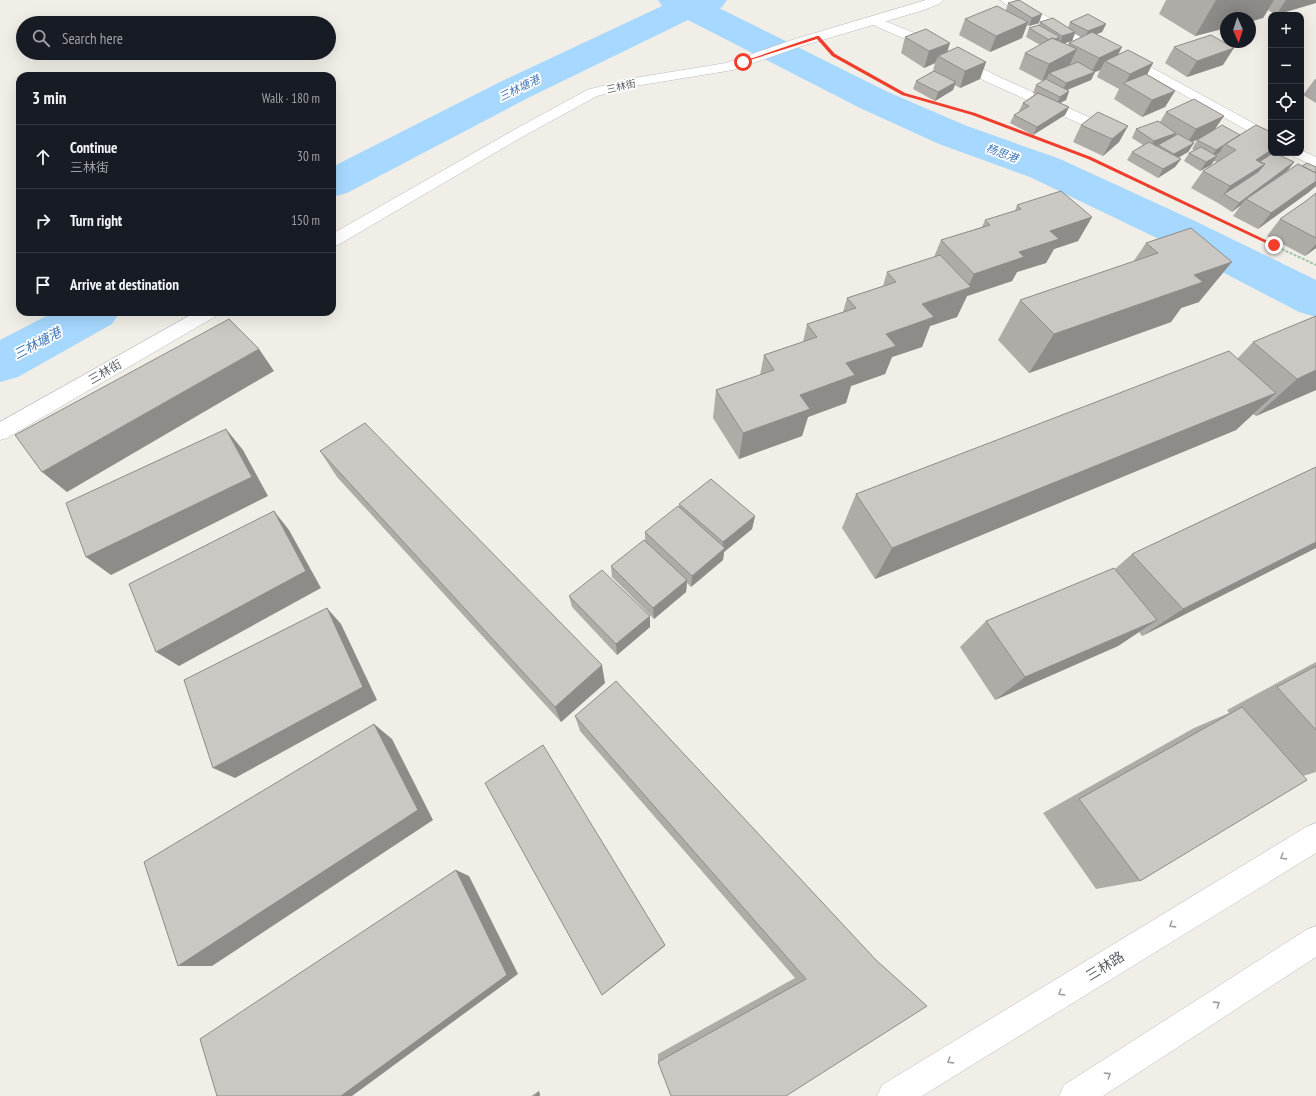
<!DOCTYPE html>
<meta charset="utf-8">
<style>
:root{--surface:#171b24;--page:#242831;--text:#f1f3f6;--muted:#9ea1a6;--line:#363941}
body{margin:0;font-family:"PT Sans Narrow","Noto Sans SC",sans-serif;background:var(--page);color:var(--text)}
.controls{position:absolute;right:12px;top:12px;display:grid;overflow:hidden;border-radius:8px;box-shadow:0 4px 16px #0002}
.controls button{width:36px;height:36px;display:grid;place-items:center;padding:0;border:0;border-bottom:1px solid var(--line);background:var(--surface);color:var(--text);font:20px sans-serif}
.compass{position:absolute;left:1220px;top:12px;width:36px;height:36px;border-radius:50%;background:var(--surface);box-shadow:0 4px 16px #0002;rotate:177deg}
.stop{position:absolute;width:12px;height:12px;margin:-9px;border:3px solid #f13d2b;border-radius:50%;background:#fff}
.stop.end{background:#f13d2b;border-color:#fff;box-shadow:0 1px 4px #0008}
.list{margin:0;padding:0;list-style:none}
h2{display:flex;justify-content:space-between;align-items:center;height:52px;margin:0;padding:0 16px;font-size:17px}
h2 small{font-size:13px;font-weight:400;color:var(--muted)}
.list li{display:grid;grid-template-columns:26px 1fr auto;gap:12px;align-items:center;box-sizing:border-box;height:64px;padding:0 16px;border-top:1px solid var(--line)}
.list b{display:block;font-size:15px;white-space:nowrap}
.list p{margin:0;font-size:13px;white-space:nowrap;color:var(--muted)}
.list em{font-size:13px;font-style:normal;color:var(--muted)}
.icon{flex:none;width:22px;height:22px;fill:none;stroke:currentColor;stroke-width:2;stroke-linecap:round;stroke-linejoin:round}
.map{position:relative;flex:none;width:1316px;height:1096px;overflow:hidden}
.search{position:absolute;background:var(--surface);box-shadow:0 4px 16px #0002;left:16px;top:16px;width:320px;height:44px;display:flex;align-items:center;gap:10px;box-sizing:border-box;padding:0 14px;border-radius:22px;color:var(--muted);font-size:15px}
.panel{position:absolute;background:var(--surface);box-shadow:0 4px 16px #0002;left:16px;top:72px;width:320px;height:244px;border-radius:12px}
.map>svg:first-child{display:block}
.lines{fill:none;stroke-linecap:round;stroke-linejoin:round}
.river{fill:#a7d8ff;fill-rule:evenodd}
.service-casing{stroke:#b8bbc0;stroke-width:1}
.pedestrian-casing{stroke:#b8bbc0;stroke-width:1}
.minor-casing{stroke:#b8bbc0;stroke-width:1}
.secondary-casing{stroke:#b9bcc2;stroke-width:1}
.path-far1{stroke:#99c7a7;stroke-width:1.5;stroke-dasharray:2.5 1.5;stroke-linecap:butt}
.path{stroke:#99c7a7;stroke-width:2;stroke-dasharray:3 1.5;stroke-linecap:butt}
.service{fill:#fff;fill-rule:evenodd}
.pedestrian{fill:#fff;fill-rule:evenodd}
.minor{fill:#fff;fill-rule:evenodd}
.secondary{fill:#fff;fill-rule:evenodd}
.wall{fill:#afaca8;fill-rule:evenodd}
.shaded-wall{fill:#8e8c88}
.building{fill:#cbc8c3;stroke:#8e8c88}
.oneway{stroke:#9ea0a4}
.route{fill:#f13d2b}
.labels{text-anchor:middle;stroke-width:3.5;stroke-linejoin:round;paint-order:stroke}
.far-street-label{font-size:10px;fill:#5d6167;stroke:#fff}
.far-water-label{font-size:11px;font-style:italic;fill:#3e78b7;stroke:#fff}
.street-label{font-size:12px;fill:#5d6167;stroke:#fff}
.water-label{font-size:13px;font-style:italic;fill:#3e78b7;stroke:#fff}
.near-street-label{font-size:14px;fill:#5d6167;stroke:#fff}
</style>
<div class="map">
<svg width="1316" height="1096" viewBox="0 0 1316 1096">
<rect width="100%" height="100%" fill="#f0eee6"/>
<g class="lines">
<path class="river" d="M658,0H727L722,7L719,8L888,92L967,126L1060,159L1195,221L1316,280V317L1299,312L1163,241L1030,177L939,144L860,108L688,20L530,97L347,193L332,197V167L502,81L662,6Z
M54,312H120L112,324L18,377L0,382V340Z"/>
<defs>
<path id="service" d="M1138,60L1271,133V142L1266,141L1134,67L1132,64L1134,61Z
M1301,150L1316,157V167L1293,156L1291,153H1301Z"/>
<path id="pedestrian" d="M1000,0H1014L1056,21L1079,36L1108,47L1110,50L1108,53L1103,54L1069,42L1046,27L1016,12Z
M875,17L917,34L997,76L1100,122L1102,125L1100,128L1095,129L1090,128L987,82L907,40L871,24L869,21L871,18Z"/>
<path id="minor" d="M926,0H943L941,3L924,10L805,45L733,70L629,87L597,96L522,137L338,245L332,246V234L512,131L587,90L628,79L726,63L795,39Z
M196,312H219L216,316L7,438L0,440V422Z"/>
<path id="secondary" d="M1316,823V853L922,1096H877L882,1085L1306,827Z
M1316,926V957L1103,1096H1059L1064,1085L1306,930Z"/>
</defs>
<use href="#service" class="service-casing"/>
<use href="#pedestrian" class="pedestrian-casing"/>
<use href="#minor" class="minor-casing"/>
<use href="#secondary" class="secondary-casing"/>
<path class="path-far1" d="M835,55L903,94L974,114L1089,158L1150,187"/>
<path class="path" d="M1147,186L1316,265"/>
<use href="#service" class="service"/>
<use href="#pedestrian" class="pedestrian"/>
<use href="#minor" class="minor"/>
<use href="#secondary" class="secondary"/>
</g>
<path class="wall" d="M1019,0L1039,23L1029,26L1027,25L1022,38L990,52L959,35L965,19L1006,10L1008,3Z
M1166,0H1316L1276,15L1268,10L1263,18H1226V28L1195,36L1159,14Z
M1040,22L1068,28L1070,22L1106,24L1102,32L1096,34L1118,55L1153,63L1147,75L1175,91L1165,107L1142,117L1114,99L1119,89L1097,77L1100,70L1095,72L1091,80L1067,90L1069,91L1066,100L1060,103L1069,107L1065,115L1033,135L1010,123L1014,115L1020,111H1019L1023,103L1035,94L1033,93L1036,85L1046,80L1047,78L1042,81L1019,69L1025,53L1040,45L1026,37L1029,28L1039,25ZM1075,34L1081,37L1069,43L1068,45L1063,43L1072,41Z
M905,37L948,51L986,62L980,79L960,88L955,85L953,90L935,101L913,89L916,81L933,71L935,63L924,68L901,53Z
M1174,47L1223,65L1187,77L1165,63Z
M1315,79H1316V103L1303,95Z
M1166,112L1214,130L1271,153H1277L1276,154L1294,162L1288,170L1281,176L1316,186L1309,192L1258,229L1233,216L1241,205L1232,212L1218,203L1191,188L1203,171L1217,162L1214,161L1211,165L1200,171L1184,161L1189,153L1194,150L1192,149L1197,140L1204,137L1192,142L1194,143L1188,152L1178,158L1181,159L1175,167L1158,178L1127,160L1132,152L1143,145L1132,138L1136,129L1160,122Z
M1081,125L1128,126L1119,142L1103,156L1073,142Z
M1316,193V248L1305,256L1267,236L1280,219L1306,201Z
M1017,205L1092,217L1078,241L1054,249L1046,263L1017,272L1012,281L967,296L957,317L930,326L922,347L892,357L885,374L851,386L846,403L808,417L802,436L739,459L713,418L716,390L760,375L764,355L803,342L807,324L843,312L847,298L883,286L887,272L934,257L941,240L982,227L985,220L1015,211Z
M1191,228L1199,302L1181,308L1171,322L1029,373L998,340L1020,300L1133,262L1146,243Z
M1316,316V390L1256,416L1253,414L1236,430L875,579L842,528L856,494L1237,359L1253,342Z
M320,451L605,683L561,722L337,477Z
M1316,467V548L1142,636L1139,632L1118,646L995,700L960,647L986,621L1115,569L1132,554Z
M679,504L755,516L752,529L724,552L723,560L691,587L687,583L686,592L654,619L612,577L611,566L645,541V532L679,507Z
M569,596L650,616V627L617,655L572,607Z
M1316,662V772L1303,776L1140,881L1096,889L1043,813L1194,728L1229,713L1227,710Z
M575,716L876,960L658,1062V1054L795,978L580,731Z
M539,1091L540,1096H531Z"/>
<path class="shaded-wall" d="M1216,0H1274L1263,18L1250,22V18H1226V28L1195,36Z
M1286,0H1316V3L1276,15Z
M1042,14L1039,23L1029,26L1032,18Z
M1028,22L1022,38L990,52L996,36Z
M1106,24L1102,32L1084,39L1088,31Z
M1075,32L1072,41L1059,45L1062,36Z
M1060,37L1057,45L1051,41Z
M950,43L945,59L938,56L935,63L924,68L929,51Z
M1122,47L1114,63L1105,61L1100,70L1095,72L1091,80L1062,92L1066,83L1091,73L1099,58Z
M1234,48L1223,65L1187,77L1197,61Z
M1077,49L1069,66L1049,73L1047,78L1042,81L1049,64Z
M986,62L980,79L960,88L965,71Z
M1153,63L1144,80L1125,84L1130,74Z
M956,82L953,90L935,101L938,92Z
M1069,91L1066,100L1056,105L1060,97Z
M1175,91L1165,107L1142,117L1152,100Z
M1069,107L1065,115L1033,135L1037,127Z
M1224,116L1213,132L1186,145L1196,129Z
M1128,126L1119,142L1103,156L1112,139Z
M1176,133L1170,141L1158,145L1157,146L1149,149L1154,141Z
M1194,143L1188,152L1169,163L1174,154Z
M1225,144L1219,153L1210,158L1216,150Z
M1271,150V153H1277L1274,156L1253,170L1256,160Z
M1217,156L1211,165L1200,171L1206,162Z
M1181,159L1175,167L1158,178L1163,169Z
M1294,162L1288,170L1248,200L1246,199L1241,205L1232,212L1239,203Z
M1265,164L1252,181L1224,194L1218,203L1230,186Z
M1316,181V186L1309,192L1258,229L1271,213Z
M1092,217L1078,241L1054,249L1046,263L1017,272L1012,281L967,296L957,317L930,326L922,347L892,357L885,374L851,386L846,403L808,417L802,436L739,459L743,433L846,363L886,334L922,304L967,289L974,274L1019,252L1050,231Z
M1316,244V248L1305,256Z
M1232,262L1199,302L1181,308L1171,322L1029,373L1054,334L1194,275Z
M259,349L274,371L67,492L42,472Z
M1316,370V390L1256,416L1297,379Z
M1276,393L1236,430L875,579L892,548Z
M226,429L243,450L268,496L111,575L86,557Z
M274,511L289,530L321,588L179,666L156,652Z
M755,516L752,529L724,552L723,560L691,587L692,576L722,551L723,542Z
M1316,542V548L1142,636L1183,609Z
M687,580L686,592L654,619L653,608Z
M327,608L341,624L377,700L235,778L213,768Z
M650,616V627L617,655L616,644Z
M1157,620L1118,646L995,700L1025,677Z
M602,665L605,683L561,722L555,707Z
M374,724L392,739L433,820L212,966H178Z
M456,870L469,876L518,974L352,1096H341Z
M665,945V946L605,993L602,995Z
M539,1091L540,1096H534Z"/>
<path class="building" d="M1019,0L1042,14L1032,18L1008,3Z
M997,6L1028,22L996,36L965,19Z
M1088,14L1106,24L1088,31L1070,22Z
M1053,18L1075,32L1062,36L1040,22Z
M1039,25L1060,37L1055,39L1052,38L1049,40L1029,28Z
M926,29L950,43L929,51L905,37Z
M1092,32L1122,47L1099,58L1069,43Z
M1211,35L1234,48L1197,61L1174,47Z
M1052,38L1077,49L1049,64L1025,53Z
M958,47L986,62L965,71L938,56Z
M1128,50L1153,63L1130,74L1105,61Z
M1078,62L1095,72L1066,83L1049,73Z
M934,71L956,82L938,92L916,81Z
M1146,74L1175,91L1152,100L1123,83Z
M1046,79L1069,91L1060,97L1036,85Z
M1038,93L1069,107L1037,127L1014,115L1029,106L1023,103Z
M1194,99L1224,116L1196,129L1166,112Z
M1098,112L1128,126L1112,139L1081,125Z
M1158,121L1176,133L1154,141L1136,129Z
M1222,125L1240,135L1216,150L1197,140Z
M1256,125L1271,132V150L1256,160L1265,164L1230,186L1203,171L1236,150L1225,144Z
M1178,134L1194,143L1174,154L1158,145Z
M1149,142L1181,159L1163,169L1132,152Z
M1201,147L1217,156L1206,162L1189,153Z
M1273,153H1275L1294,162L1239,203L1224,194L1258,172L1265,164L1259,162Z
M1307,163L1316,167V173L1302,166Z
M1298,164L1316,173V181L1271,213L1246,199Z
M1061,191L1092,217L1050,231L1059,239L1019,252L1024,257L974,274L941,240L990,225L985,220L1021,209L1017,205Z
M1316,193V238L1280,219L1306,201Z
M1191,228L1232,262L1194,275L1203,282L1054,334L1020,300L1158,253L1146,243Z
M940,255L971,287L922,304L934,317L886,334L896,346L846,363L855,375L800,395L810,409L743,433L716,390L774,370L764,355L817,337L807,324L856,308L847,298L896,282L887,272Z
M1316,316V370L1297,379L1253,342Z
M229,319L259,349L42,472L15,435Z
M1229,351L1276,393L892,548L856,494Z
M365,423L602,665L555,707L320,451Z
M226,429L252,477L86,557L66,503Z
M1316,467V542L1183,609L1132,554Z
M711,479L755,516L723,542L679,504Z
M678,506L725,548L692,576L645,532Z
M274,511L306,571L156,652L129,584Z
M644,540L687,580L653,608L611,566Z
M1114,568L1157,620L1025,677L986,621Z
M602,570L650,616L616,644L569,596Z
M327,608L363,687L213,768L184,680Z
M1316,666V730L1277,687Z
M616,681L876,960L927,1006L786,1096H671L658,1062L806,979L575,716Z
M1242,707L1307,780L1140,881L1079,799Z
M374,724L418,810L178,966L144,862Z
M543,745L665,945L602,995L485,783Z
M456,870L507,975L341,1096H217L200,1039Z"/>
<defs><path id="oneway-chevron" d="M-2-3.5L2.5 0L-2 3.5" fill="none" stroke-width="1.6" stroke-linecap="round" stroke-linejoin="round"/></defs>
<g class="oneway">
<use href="#oneway-chevron" transform="translate(1283 857) rotate(148)"/>
<use href="#oneway-chevron" transform="translate(1172 925) rotate(148)"/>
<use href="#oneway-chevron" transform="translate(1061 993) rotate(148)"/>
<use href="#oneway-chevron" transform="translate(1217 1004) rotate(-33)"/>
<use href="#oneway-chevron" transform="translate(950 1061) rotate(148)"/>
<use href="#oneway-chevron" transform="translate(1108 1075) rotate(-33)"/>
</g>
<path class="route" d="M817,36H819L835,54L905,93L975,113L1091,157L1276,245L1272,246L1088,159L972,115L902,95L832,56L817,39L744,62H741Z"/>
<g class="labels">
<g class="far-street-label">
<text transform="translate(621 86) rotate(-13)" y="4">三林街</text>
</g>
<g class="far-water-label">
<text transform="translate(519 88) rotate(-26)" y="4">三林塘港</text>
<text transform="translate(1002 153) rotate(20)" y="4">杨思港</text>
</g>
<g class="street-label">
<text transform="translate(105 372) rotate(-30)" y="4">三林街</text>
</g>
<g class="water-label">
<text transform="translate(37 343) rotate(-28)" y="5">三林塘港</text>
</g>
<g class="near-street-label">
<text transform="translate(1105 966) rotate(-32)" y="5">三林路</text>
</g>
</g>
</svg>
<div class="controls">
<button>+</button>
<button>−</button>
<button><svg class="icon" aria-label="locate" viewBox="0 0 24 24"><circle cx="12" cy="12" r="6"/><path d="M12 2v4M12 18v4M2 12h4M18 12h4"/></svg></button>
<button><svg class="icon" aria-label="layers" viewBox="0 0 24 24"><path d="M12 4l9 5-9 5-9-5zM3 14l9 5 9-5"/></svg></button>
</div>
<svg class="compass" viewBox="-18 -18 36 36"><path d="M0-13l5 13h-10z" fill="#e53935"/><path d="M0 13l5-13h-10z" fill="#9ea1a6"/></svg>
<div class="stop" style="left:743px;top:62px"></div>
<div class="stop end" style="left:1274px;top:245px"></div>
<div class="search"><svg class="icon" aria-label="search" viewBox="0 0 24 24"><circle cx="10" cy="10" r="6"/><path d="M15 15l6 6"/></svg>Search here</div>
<section class="panel">
<h2>3 min<small>Walk · 180 m</small></h2>
<ul class="list">
<li><svg class="icon" aria-label="ahead" viewBox="0 0 24 24"><path d="M12 20V5M6 11l6-6 6 6"/></svg><div><b>Continue</b><p>三林街</p></div><em>30 m</em></li>
<li><svg class="icon" aria-label="right" viewBox="0 0 24 24"><path d="M7 20v-9h11M14 6l5 5-5 5"/></svg><div><b>Turn right</b></div><em>150 m</em></li>
<li><svg class="icon" aria-label="arrive" viewBox="0 0 24 24"><path d="M6 21V4h12l-3 4 3 4H6"/></svg><div><b>Arrive at destination</b></div></li>
</ul>
</section>
</div>
